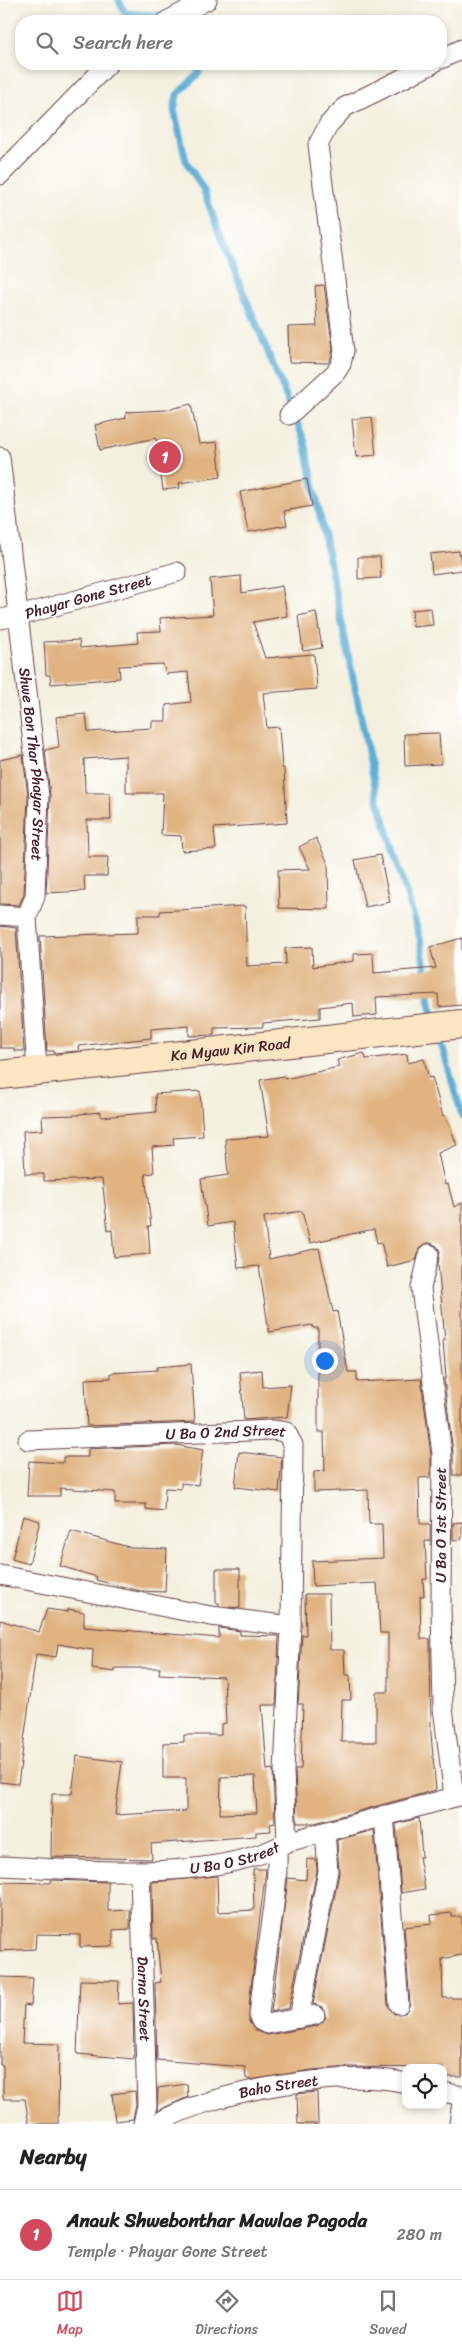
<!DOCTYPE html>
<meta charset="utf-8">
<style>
:root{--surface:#fff;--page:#f2f2f2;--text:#222;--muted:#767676;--line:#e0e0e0;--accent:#d1495b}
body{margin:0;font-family:Sriracha,sans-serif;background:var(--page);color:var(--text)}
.controls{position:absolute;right:15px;bottom:15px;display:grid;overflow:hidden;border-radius:10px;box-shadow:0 2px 8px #0003}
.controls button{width:45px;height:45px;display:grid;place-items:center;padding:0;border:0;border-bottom:1px solid var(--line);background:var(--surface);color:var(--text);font:25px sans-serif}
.you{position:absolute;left:324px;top:1360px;width:18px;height:18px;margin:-12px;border:4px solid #fff;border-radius:50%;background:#1a73e8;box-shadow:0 0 0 8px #1a73e833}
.badge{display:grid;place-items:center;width:32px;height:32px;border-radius:50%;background:var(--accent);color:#fff;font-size:16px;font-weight:700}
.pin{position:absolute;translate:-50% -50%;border:2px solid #fff;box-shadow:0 1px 5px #0006}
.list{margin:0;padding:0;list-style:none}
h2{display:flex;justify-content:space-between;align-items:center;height:65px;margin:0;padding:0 20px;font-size:21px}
h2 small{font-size:16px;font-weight:400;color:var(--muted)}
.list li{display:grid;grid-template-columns:32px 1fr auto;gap:15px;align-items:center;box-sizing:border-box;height:90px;padding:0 20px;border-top:1px solid var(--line)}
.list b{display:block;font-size:19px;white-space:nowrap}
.list p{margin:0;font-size:16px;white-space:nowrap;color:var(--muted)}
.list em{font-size:16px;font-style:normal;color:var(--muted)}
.icon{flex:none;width:28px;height:28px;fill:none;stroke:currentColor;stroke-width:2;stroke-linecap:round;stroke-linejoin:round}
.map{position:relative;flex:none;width:462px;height:2124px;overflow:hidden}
.search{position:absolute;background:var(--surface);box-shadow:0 2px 8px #0003;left:15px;right:15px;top:15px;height:55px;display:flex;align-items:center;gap:12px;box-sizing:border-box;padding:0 18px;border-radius:20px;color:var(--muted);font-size:19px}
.sheet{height:155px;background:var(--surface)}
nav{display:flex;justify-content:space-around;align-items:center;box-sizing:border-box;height:70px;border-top:1px solid var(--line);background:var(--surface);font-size:14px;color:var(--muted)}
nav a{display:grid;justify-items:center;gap:2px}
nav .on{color:var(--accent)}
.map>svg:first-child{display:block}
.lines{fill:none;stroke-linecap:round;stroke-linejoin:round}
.stream{stroke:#5caed7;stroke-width:7}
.building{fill:#e0b381;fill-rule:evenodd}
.minor-casing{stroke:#643e46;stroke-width:21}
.secondary-casing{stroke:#643e46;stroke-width:30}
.minor{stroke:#fff;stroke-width:19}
.secondary{stroke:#fbe6c4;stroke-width:28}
.labels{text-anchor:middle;stroke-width:4;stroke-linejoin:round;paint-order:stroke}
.street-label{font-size:15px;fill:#4a1f2b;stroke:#fff}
</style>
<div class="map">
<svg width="462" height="2124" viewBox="0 0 462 2124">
<rect width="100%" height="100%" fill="#fff"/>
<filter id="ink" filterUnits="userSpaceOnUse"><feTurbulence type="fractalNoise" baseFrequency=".02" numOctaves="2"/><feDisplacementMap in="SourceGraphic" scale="10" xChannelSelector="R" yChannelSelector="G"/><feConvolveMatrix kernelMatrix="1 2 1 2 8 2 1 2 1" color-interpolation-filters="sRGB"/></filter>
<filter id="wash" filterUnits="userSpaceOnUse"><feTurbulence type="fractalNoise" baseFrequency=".0096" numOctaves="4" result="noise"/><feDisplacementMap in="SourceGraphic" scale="20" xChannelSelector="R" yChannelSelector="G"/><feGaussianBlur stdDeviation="1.12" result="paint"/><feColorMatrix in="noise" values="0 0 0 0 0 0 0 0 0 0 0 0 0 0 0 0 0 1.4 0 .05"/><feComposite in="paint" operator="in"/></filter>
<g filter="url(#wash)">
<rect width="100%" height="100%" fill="#f4f0df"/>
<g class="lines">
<path class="stream" d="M119,0L125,13L169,16
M198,64L199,73L177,95L174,110L186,161L204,191L222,241L305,442L377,796L420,938L430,1003L435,1022
M438,1032L462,1116"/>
</g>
<g id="blocks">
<path class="building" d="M324,285L333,350L330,360L328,363L289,362L288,327L317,326L315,286Z
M191,404L199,444L217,442L221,477L179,483L180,488L163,490L156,438L100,450L95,425L126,418V412L166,410Z
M372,417L376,455L356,457L352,419Z
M307,479L312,506L284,511L287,525L248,532L240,492Z
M459,551L462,570L432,574L430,554Z
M358,557H380L381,578L358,579Z
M241,576L242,593L282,586L287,616L253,622L265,658L314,654L317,689L263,693L267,728L279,727L282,768H284L287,823L214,828L216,849L182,851L181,836L161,835L163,793H126V756L84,759L85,793H110L111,820H87L88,857H108L107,876H84L85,891L46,893L50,796L45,750L59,747L56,717L86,714L88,732L152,728V721H166V705L191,702L188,672L166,674L163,664L119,666L120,678L51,684L50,675H46L44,642L79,640L80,648L138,643L137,632L161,631L160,618L213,615L210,579Z
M431,608L433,625L413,627L412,610Z
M316,612L322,648L303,651L298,616Z
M439,733L441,764L405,766L404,734Z
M23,755L28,796L24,894L19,905L0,904V760Z
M316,838L328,863L329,909L279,908L278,870L310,869L299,847Z
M380,855L390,902L365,907L355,860Z
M245,906L247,966L286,964L285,948L312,947L313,967L354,961V954L373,953L374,973L436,968L430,947L462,938V1005L439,1007L438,994L376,997L377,1015L354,1017L353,1003L320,1007V1018L263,1023V1027L214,1028V1035L189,1036V1026L151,1029V1038L78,1046L79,1051L54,1053V1051H47L40,936L138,933V915H160V911Z
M0,926L16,928L24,1051H14V1048H0Z
M364,1053L366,1059L407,1054L408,1063L424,1059L429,1078L432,1077L443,1116L445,1115L457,1145L438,1153L445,1185L448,1184L454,1207L462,1203V1475H453V1453L444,1378H446L443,1340H445L438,1264L440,1251L437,1246L431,1243H425L421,1247L416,1260L387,1267L381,1242L377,1243L374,1229L310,1243L302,1211L264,1217L269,1259L319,1248L333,1312L337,1311L348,1372H357V1382L421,1379L431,1455V1477L419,1478L420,1524H430V1541H425L427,1579H423L424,1596H420L421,1639H430L431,1734L436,1790L315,1823H297L295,1771V1769H301L303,1704H298L302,1635H306L305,1594H329L330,1650H344L345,1675H350L351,1700H342L341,1742H376V1692H388V1633H380L377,1583L313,1586L312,1561L383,1558L382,1524H369L368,1490L314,1492V1472L325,1471L324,1432H318V1372H321L318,1356V1328H313L312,1325L269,1332L259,1266L238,1268L233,1222L208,1226L201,1179L228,1175L225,1139L269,1136L260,1080L284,1076L285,1079L339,1067L337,1060Z
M200,1091L203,1136L173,1138L174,1145L152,1147L154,1173L145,1174L151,1226H148L150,1254L114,1257L112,1230L108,1231L102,1179L44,1181V1174H25L23,1131L43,1130L42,1116L79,1115V1114L101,1112V1117L156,1112L155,1094Z
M191,1364L195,1422L87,1426L85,1379L111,1378V1373L157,1370V1367Z
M262,1370L263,1387L291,1385L287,1417L244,1420L240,1372Z
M176,1445L203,1450L198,1485L181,1483V1489L165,1488L164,1511L146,1509V1504H115V1492L60,1488V1496H27L29,1461L63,1463V1457H88V1449Z
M239,1452L282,1457L279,1492L235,1487Z
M23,1516L40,1521L29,1564L12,1559Z
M462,1522V1539L453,1540V1523Z
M71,1531L132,1548L167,1549L165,1592L141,1591L96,1580L97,1577L60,1566Z
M216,1569H240V1608L219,1606V1603H216Z
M47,1609L68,1612V1609L84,1612V1627L219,1638V1628L240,1631V1635L279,1636L276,1705H262L267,1770L273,1769L275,1823L270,1824L271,1831L256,1832V1836L151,1844L152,1859L51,1857L52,1794H72L77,1756L122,1762L115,1815L186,1811V1778H163V1743L184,1742V1735H221V1724L226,1723L224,1677L159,1674L160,1668H115V1672L92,1669L93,1650L58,1644L56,1657L36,1654L18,1784L0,1782V1620L39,1632ZM255,1776L257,1813L220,1814L221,1777Z
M419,1818L422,1857H419L425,1889L401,1893L396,1824Z
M374,1830L388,2005L394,2014L405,2013L410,2004L404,1927L432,1924L431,1915L452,1913V1917H462V1955L442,1959L443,1998H462V2077H443V2068L349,2067L312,2070L250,2080L246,2078L245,2067L157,2060L155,1983L161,1982L157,1938L153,1939L152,1882L217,1876L218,1912L254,1910L253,1869H266L250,1995L249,2022L256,2031L268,2035L317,2026L326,2018L323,2007L313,2004L339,1873L337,1840Z
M307,1859L316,1860L317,1870L289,2008L271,2012L288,1878L306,1880Z
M51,1880L108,1882V1911L130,1910V1929L113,1930V1946L80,1947V1935L36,1934L35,1949L0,1951V1882L51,1883Z
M0,1977L33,1978L31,2006L24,2005L22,2043L59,2044L58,2124H29L25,2099H3V2065H0Z
M80,1980L119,1981L118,2004L133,2003L134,2059L77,2054Z
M187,2084L188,2097L157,2111L158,2088Z
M135,2091L136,2104L133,2119L115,2121L112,2094Z
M317,2092L318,2124H298L297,2094Z"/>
</g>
</g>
<g filter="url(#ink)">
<use href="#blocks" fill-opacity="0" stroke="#643e46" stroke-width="1"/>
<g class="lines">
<defs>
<g id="minor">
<path d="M167,21L207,0"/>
<path d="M441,59L462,49"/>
<path d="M0,175L108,64"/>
<path d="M289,415L336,372L341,364L344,351L318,145L329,124L345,107L432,64"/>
<path id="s1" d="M0,457L39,796L35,896L27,917L37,1071"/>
<path id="s2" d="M0,619L19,616L177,572"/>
<path d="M0,915L27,917"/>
<path d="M429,1254L421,1288L442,1454L441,1607L443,1708L454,1796"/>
<path id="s3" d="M28,1440L272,1430L286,1432L293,1445L291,1626L284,1771L287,1842"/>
<path d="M0,1575L211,1616L291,1626"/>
<path d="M384,1815L399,2004"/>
<path d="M277,1848C279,1904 263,1960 259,2017L261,2021L267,2024L315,2015"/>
<path id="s4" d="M0,1866C82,1869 214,1884 287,1842L462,1795"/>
<path id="s5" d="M140,1871L147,2105L143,2124"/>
<path d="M299,2018L328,1871L325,1832"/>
<path d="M443,2092L462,2096"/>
<path id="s6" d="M156,2124C210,2091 344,2068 406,2083"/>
<path d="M459,2124L462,2102"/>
</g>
<g id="secondary">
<path id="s7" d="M0,1075L462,1024"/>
</g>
</defs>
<use href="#minor" class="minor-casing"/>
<use href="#secondary" class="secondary-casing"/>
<use href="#minor" class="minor"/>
<use href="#secondary" class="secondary"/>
</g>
</g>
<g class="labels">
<g class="street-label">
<text dy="5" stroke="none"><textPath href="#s2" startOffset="91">Phayar Gone Street</textPath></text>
<text dy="5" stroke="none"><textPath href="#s1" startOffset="309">Shwe Bon Thar Phayar Street</textPath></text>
<text dy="5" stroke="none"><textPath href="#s7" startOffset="232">Ka Myaw Kin Road</textPath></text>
<text dy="5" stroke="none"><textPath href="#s3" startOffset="198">U Ba O 2nd Street</textPath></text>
<text transform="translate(441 1525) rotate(-90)" y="5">U Ba O 1st Street</text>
<text dy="5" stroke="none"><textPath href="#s4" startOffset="236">U Ba O Street</textPath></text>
<text dy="5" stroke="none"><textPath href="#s5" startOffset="128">Darna Street</textPath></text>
<text dy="5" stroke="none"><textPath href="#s6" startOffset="129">Baho Street</textPath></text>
</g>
</g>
</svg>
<div class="controls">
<button><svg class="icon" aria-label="locate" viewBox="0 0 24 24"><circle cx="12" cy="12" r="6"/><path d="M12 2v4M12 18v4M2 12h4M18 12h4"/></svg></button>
</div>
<div class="you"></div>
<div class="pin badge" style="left:165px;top:457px">1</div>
<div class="search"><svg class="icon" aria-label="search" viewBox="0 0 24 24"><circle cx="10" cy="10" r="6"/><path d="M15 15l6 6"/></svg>Search here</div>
</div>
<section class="sheet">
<h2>Nearby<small></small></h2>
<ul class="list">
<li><span class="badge">1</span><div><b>Anauk Shwebonthar Mawlae Pagoda</b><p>Temple · Phayar Gone Street</p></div><em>280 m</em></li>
</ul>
</section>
<nav>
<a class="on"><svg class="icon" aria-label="map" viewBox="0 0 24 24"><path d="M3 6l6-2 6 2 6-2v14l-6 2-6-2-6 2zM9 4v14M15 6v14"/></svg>Map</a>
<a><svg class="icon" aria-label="directions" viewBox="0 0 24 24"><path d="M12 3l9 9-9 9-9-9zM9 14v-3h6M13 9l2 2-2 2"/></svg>Directions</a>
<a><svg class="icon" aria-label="saved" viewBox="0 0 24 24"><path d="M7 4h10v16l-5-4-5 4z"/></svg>Saved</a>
</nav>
